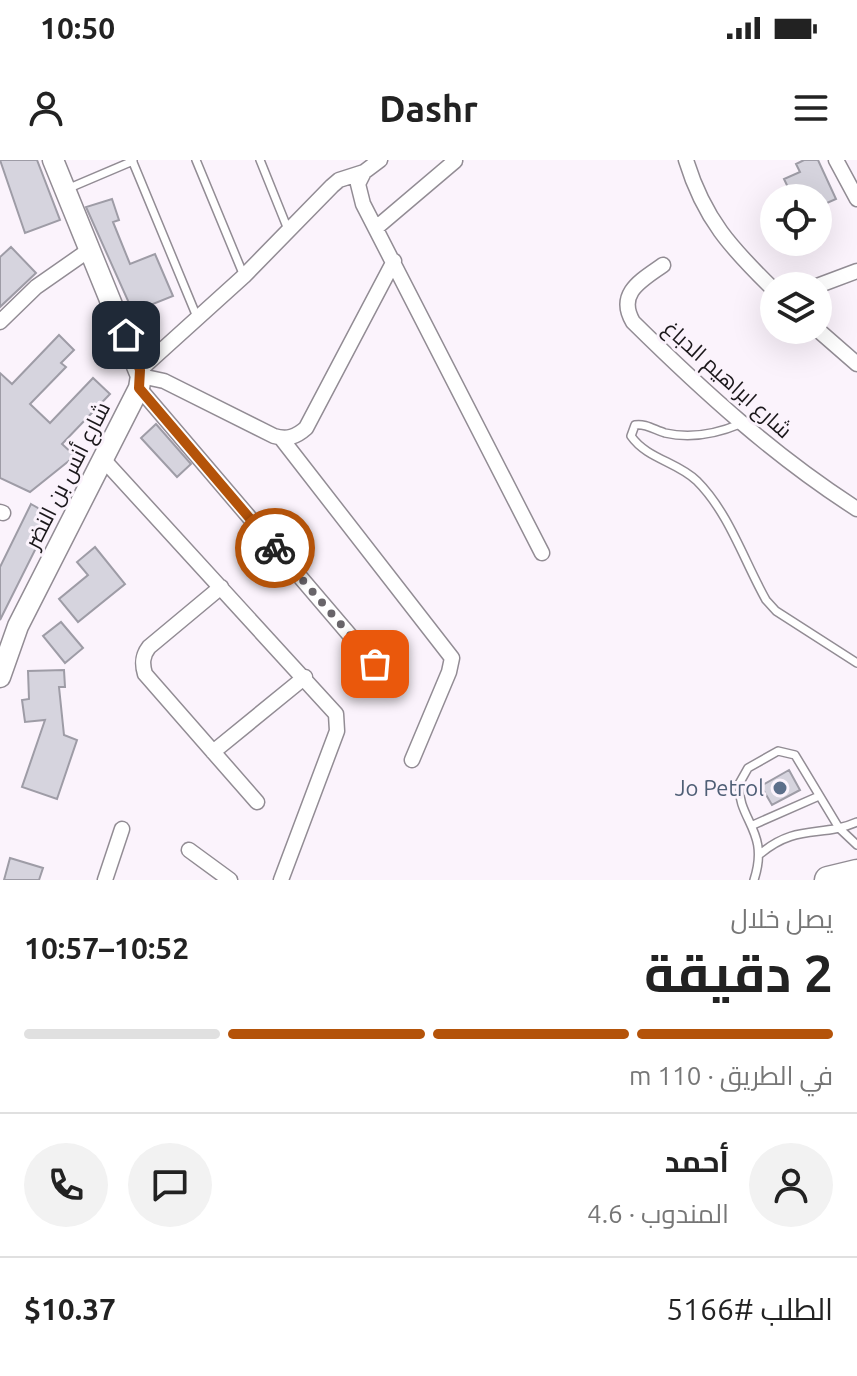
<!DOCTYPE html>
<html lang="ar">
<head>
<meta charset="utf-8">
<style>
	body { margin:0; font-family:Ubuntu,Cairo,sans-serif; background:#f2f2f2; color:#222; direction:rtl; height:100vh; display:flex; flex-direction:column; font-size:30px; white-space:nowrap }
	* { box-sizing:border-box; margin:0 }
	p { font-size:26px; color:#767676 }
	.icon { flex:none; width:44px; height:44px; fill:none; stroke:currentColor; stroke-width:2; stroke-linecap:round; stroke-linejoin:round }
	.map { position:relative; height:720px; overflow:hidden; direction:ltr }
	.details { display:flex; flex-direction:column; background:#fff; flex:1 }
	.details>* { flex:none }
	.tools { position:absolute; left:760px; top:24px; display:grid; gap:16px }
	.tools a { display:grid; place-items:center; width:72px; height:72px; border-radius:50%; background:#fff; box-shadow:0 8px 32px #0002; font-size:40px }
	.pin { position:absolute; display:grid; place-items:center; width:68px; height:68px; color:#fff; margin:-34px; border-radius:16px; box-shadow:0 4px 12px #0006 }
	.courier { position:absolute; display:grid; place-items:center; width:80px; height:80px; margin:-40px; border:6px solid #b45309; border-radius:50%; background:#fff; color:#222; box-shadow:0 2px 10px #0007 }
	.summary em { font-style:normal; font-weight:700 }
	.summary div { display:flex; flex-direction:column-reverse }
	.summary { display:flex; align-items:center; justify-content:space-between; height:136px; padding:0 24px }
	h1 { font-size:52px; font-weight:700; line-height:60px }
	.bar { display:grid; grid-template-columns:repeat(4,1fr); gap:12px 8px; align-content:center; height:96px; padding:0 24px }
	.bar i { height:10px; border-radius:6px; background:#e0e0e0 }
	.bar .current { background:#b45309 }
	.bar p { grid-column:span 4 }
	.line { display:flex; align-items:center; gap:20px; padding:0 24px; border-top:2px solid #e0e0e0 }
	.line div { flex:1 }
	.round { display:grid; place-items:center; flex:none; width:84px; height:84px; border-radius:42px; background:#f2f2f2 }
	.status { display:flex; justify-content:space-between; align-items:center; height:56px; padding:0 40px; background:#fff; direction:ltr }
	.status svg { height:22px; fill:currentColor }
	header { display:flex; justify-content:space-between; align-items:center; height:104px; padding:0 24px; background:#fff; font-size:36px; font-weight:700 }
	.map>svg:first-child { display:block }
	.building { fill:#d6d4de; stroke:#9e9ca6; stroke-width:2 }
	.lines { fill:none; stroke-linecap:round; stroke-linejoin:round }
	.lane-casing { stroke:#928c94; stroke-width:10 }
	.street-casing { stroke:#928c94; stroke-width:17 }
	.secondary-casing { stroke:#928c94; stroke-width:23 }
	.highway-casing { stroke:#928c94; stroke-width:29 }
	.lane { stroke:#fff; stroke-width:7 }
	.street { stroke:#fff; stroke-width:14 }
	.secondary { stroke:#fff; stroke-width:20 }
	.highway { stroke:#fff; stroke-width:26 }
	.done { stroke:#69656a; stroke-width:8; stroke-dasharray:0 14.4 }
	.route { stroke:#b45309; stroke-width:10 }
	.service-dot { fill:#5c6f8a; stroke:#fbf3fc; stroke-width:3 }
	.labels { text-anchor:middle; stroke-width:6; stroke-linejoin:round; paint-order:stroke }
	.street-label { font-size:22px; fill:#1b181b; stroke:#fbf3fc }
	.service-label { font-size:22px; fill:#4e5e75; stroke:#fbf3fc; text-anchor:end }
</style>
</head>
<body>
<div class="status"><b>10:50</b><svg viewBox="0 0 49 12"><path d="M0 12V9h3v3zM5 12V6h3v6zM10 12V3h3v9zM15 12V0h3v12zM26 1h20v11H26zM47 4h2v5h-2z"/></svg></div>
<header><svg class="icon" aria-label="menu" viewBox="0 0 24 24"><path d="M4 6h16M4 12h16M4 18h16"/></svg>Dashr<svg class="icon" aria-label="person" viewBox="0 0 24 24"><circle cx="12" cy="8" r="4"/><path d="M4 21q1-7 8-7t8 7"/></svg></header>
<div class="map">
<svg width="857" height="720" viewBox="0 0 857 720">
	<rect width="100%" height="100%" fill="#fbf3fc"/>
	<path class="building" d="M0,0H37L60,60L25,73Z
		M804,0H818L836,39L818,47V38H793L784,19L800,12L796,4Z
		M112,39L119,60L113,62L130,104L155,94L173,136L133,152L86,47Z
		M11,87L36,113L0,147V97Z
		M59,175L74,190L61,203L66,207L30,244L50,263L93,218L110,234L62,284L75,296L30,332L0,318V213L12,224Z
		M156,264L191,304L177,317L141,278Z
		M31,344L52,356L0,460V407Z
		M95,387L125,424L78,462L59,439L88,415L77,402Z
		M61,462L83,488L65,503L43,476Z
		M64,510L65,527H59L64,575L77,580L57,639L22,627L45,560L25,562L22,540L29,539L28,511Z
		M789,610L800,630L772,645L761,626Z
		M10,698L43,708L39,720H4Z"/>
	<g class="lines">
		<g class="lane-casing">
			<path id="lane" d="M132,0L197,157
				M196,0L244,116
				M260,0L289,72
				M67,29L133,1
				M740,264C716,274 691,279 665,273C655,270 645,263 635,265L631,276C647,299 678,302 697,321C729,353 744,401 766,440L776,451L857,503
				M753,665L819,636
				M760,694C797,663 821,678 857,662
				M754,720C770,671 738,661 739,624L748,608L778,591L795,595L839,668L857,685"/>
		</g>
		<g class="street-casing">
			<path id="street" d="M380,0L364,12L358,24L363,44L542,393
				M686,0C704,59 731,88 774,130
				M836,0L857,39
				M376,68L455,1
				M663,105C642,120 616,133 633,162C703,231 774,296 857,349
				M817,126L857,111
				M0,162L36,127L89,90
				M818,170L857,204
				M140,210L244,116L332,26L339,20L364,12
				M141,216L164,221L274,276C287,280 296,277 306,268L394,101
				M139,228L394,527
				M281,278L452,498L449,512L412,600
				M102,298L336,554L337,571L281,720
				M0,352L3,353
				M221,427L149,487C142,496 142,504 145,514L257,642
				M213,592L305,517
				M189,690L230,720
				M105,720L122,669"/>
		</g>
		<g class="secondary-casing">
			<path id="secondary" d="M0,517L18,466L139,228L141,216L53,0"/>
		</g>
		<g class="highway-casing">
			<path id="highway" d="M828,720L857,713"/>
		</g>
		<use href="#lane" class="lane"/>
		<use href="#street" class="street"/>
		<use href="#secondary" class="secondary"/>
		<use href="#highway" class="highway"/>
	</g>
	<g class="lines">
		<path class="done" d="M275,388L375,504"/>
		<path class="route" d="M126,175L140,210L139,228L275,388"/>
	</g>
	<circle class="service-dot" cx="780" cy="628" r="8"/>
	<g class="labels">
		<g class="street-label">
			<text transform="translate(728 219) rotate(42)" y="8">شارع ابراهيم الدباغ</text>
			<text transform="translate(67 315) rotate(-63)" y="8">شارع أنس بن النضر</text>
		</g>
		<g class="service-label">
			<text x="764" y="636">Jo Petrol</text>
		</g>
	</g>
</svg>
<div class="tools">
<a><svg class="icon" aria-label="locate" viewBox="0 0 24 24"><circle cx="12" cy="12" r="6"/><path d="M12 2v4M12 18v4M2 12h4M18 12h4"/></svg></a>
<a><svg class="icon" aria-label="layers" viewBox="0 0 24 24"><path d="M12 4l9 5-9 5-9-5zM3 14l9 5 9-5"/></svg></a>
</div>
<div class="pin" style="left:375px;top:504px;background:#ea580c"><svg class="icon" aria-label="bag" viewBox="0 0 24 24"><path d="M5 8h14l-1 12H6zM9 8a3 3 0 0 1 6 0"/></svg></div>
<div class="pin" style="left:126px;top:175px;background:#1f2937"><svg class="icon" aria-label="home" viewBox="0 0 24 24"><path d="M3 11l9-7 9 7M6 9v11h12V9"/></svg></div>
<div class="courier" style="left:275px;top:388px"><svg class="icon" aria-label="bike" viewBox="0 0 24 24"><circle cx="6" cy="16" r="4"/><circle cx="18" cy="16" r="4"/><path d="M6 16l4-8h5l3 8M10 8l3 8H6M13 5h3"/></svg></div>
</div>
<section class="details">
<div class="summary"><div><h1>2 دقيقة</h1><p>يصل خلال</p></div><em>10:52–10:57</em></div>
<div class="bar"><i class="current"></i><i class="current"></i><i class="current"></i><i></i><p>في الطريق · 110 m</p></div>
<div class="line" style="height:144px"><a class="round"><svg class="icon" aria-label="person" viewBox="0 0 24 24"><circle cx="12" cy="8" r="4"/><path d="M4 21q1-7 8-7t8 7"/></svg></a><div><b>أحمد</b><p>المندوب · 4.6</p></div><a class="round"><svg class="icon" aria-label="chat" viewBox="0 0 24 24"><path d="M4 5h16v11H9l-5 4z"/></svg></a><a class="round"><svg class="icon" aria-label="phone" viewBox="0 0 24 24"><path d="M5 4h4l2 5-3 2q2 4 5 5l2-3 5 2v4C11 20 4 13 5 4z"/></svg></a></div>
<div class="line" style="height:104px"><div>الطلب #5166</div><b>$10.37</b></div>
</section>
</body>
</html>
